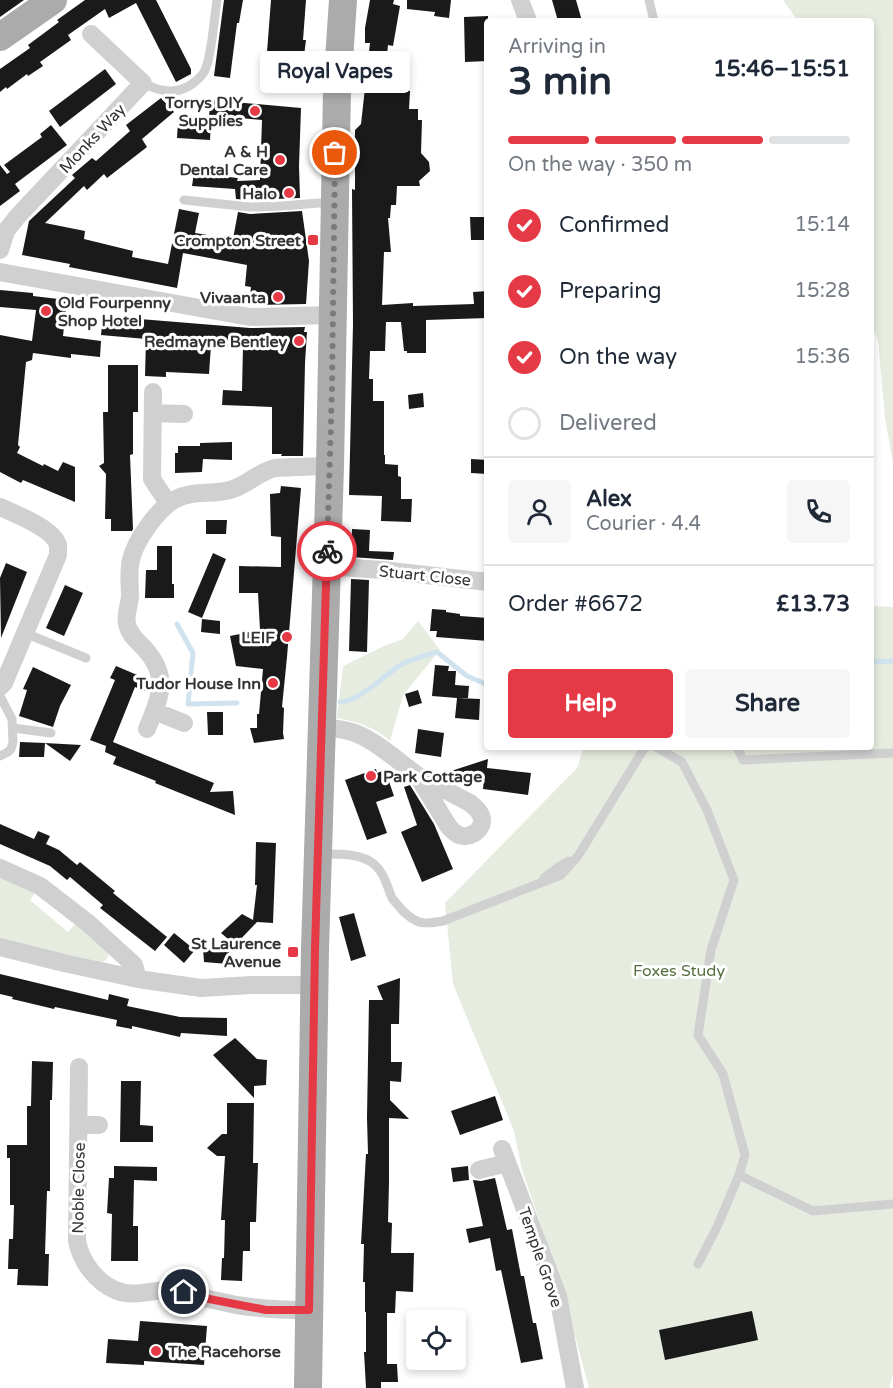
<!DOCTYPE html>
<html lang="en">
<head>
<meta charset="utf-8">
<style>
	body { margin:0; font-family:"Varela Round",sans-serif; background:#f6f6f7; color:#1f2937; height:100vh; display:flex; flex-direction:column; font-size:22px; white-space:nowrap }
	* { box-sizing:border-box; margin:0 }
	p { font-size:20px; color:#747a83 }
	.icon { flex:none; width:33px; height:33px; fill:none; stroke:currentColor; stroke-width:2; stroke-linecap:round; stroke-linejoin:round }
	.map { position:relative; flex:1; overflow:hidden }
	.details { position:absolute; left:484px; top:18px; width:390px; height:732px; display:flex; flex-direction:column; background:#fff; border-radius:6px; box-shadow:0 3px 9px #0003 }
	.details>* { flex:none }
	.buttons { position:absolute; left:406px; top:1310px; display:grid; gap:12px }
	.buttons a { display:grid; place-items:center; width:60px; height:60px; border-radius:6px; background:#fff; box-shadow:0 3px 9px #0003; font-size:30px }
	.pin { position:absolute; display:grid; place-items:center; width:51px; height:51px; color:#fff; margin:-26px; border:3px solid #fff; border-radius:50%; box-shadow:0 2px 6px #0007 }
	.courier { position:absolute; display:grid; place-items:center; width:60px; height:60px; margin:-30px; border:4px solid #e63946; border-radius:50%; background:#fff; color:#222; box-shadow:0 2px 8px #0007 }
	.bubble { position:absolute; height:42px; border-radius:6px; background:#fff; box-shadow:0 3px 9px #0003; font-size:20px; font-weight:700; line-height:42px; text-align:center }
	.head em { font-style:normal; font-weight:700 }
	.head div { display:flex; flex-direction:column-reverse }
	.head { display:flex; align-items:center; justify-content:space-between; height:102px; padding:0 24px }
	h1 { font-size:39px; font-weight:700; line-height:45px }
	.bar { display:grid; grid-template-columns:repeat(4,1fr); gap:9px 6px; align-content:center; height:72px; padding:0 24px }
	.bar i { height:8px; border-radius:4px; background:#e0e1e3 }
	.bar .on { background:#e63946 }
	.bar p { grid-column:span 4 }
	.line { display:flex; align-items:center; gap:15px; padding:0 24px; border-top:2px solid #e0e1e3 }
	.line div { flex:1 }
	.round { display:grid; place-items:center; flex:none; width:63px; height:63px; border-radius:6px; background:#f6f6f7 }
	ol { padding:0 24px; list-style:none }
	li { display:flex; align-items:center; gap:18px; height:66px }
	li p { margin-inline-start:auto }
	li .icon { padding:6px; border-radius:50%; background:#e63946; color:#fff; stroke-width:4 }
	li:last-child { color:#747a83 }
	li i { width:33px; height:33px; border:3px solid #e0e1e3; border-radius:50% }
	.button { display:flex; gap:12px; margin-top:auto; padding:12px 24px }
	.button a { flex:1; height:69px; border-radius:6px; background:#e63946; color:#fff; font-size:24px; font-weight:700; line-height:69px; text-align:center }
	.button a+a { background:#f6f6f7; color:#1f2937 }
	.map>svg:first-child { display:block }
	.green { fill:#e6ecdf }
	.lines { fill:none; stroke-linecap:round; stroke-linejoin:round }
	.stream { stroke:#cfe2ee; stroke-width:5 }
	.building { fill:#1a1a1a }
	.lane { stroke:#d0d0d0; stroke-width:9 }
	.street { stroke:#d0d0d0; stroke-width:18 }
	.primary { stroke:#ababab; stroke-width:28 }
	.done { stroke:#7a7a7a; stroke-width:6; stroke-dasharray:0 10.8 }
	.route { stroke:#e63946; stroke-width:8 }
	.poi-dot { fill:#e63946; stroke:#fff; stroke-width:2 }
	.labels { text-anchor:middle; stroke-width:6; stroke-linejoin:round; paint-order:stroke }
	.poi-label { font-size:16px; font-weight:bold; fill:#333; stroke:#fff; text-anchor:end }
	.street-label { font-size:16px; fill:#333; stroke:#fff }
	.park-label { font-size:16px; fill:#56703f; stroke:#fff }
</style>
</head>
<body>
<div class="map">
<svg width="893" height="1388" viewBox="0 0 893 1388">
	<rect width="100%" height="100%" fill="#fff"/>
	<path class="green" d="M783,0H893V463L885,418L878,340L872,326V21H798Z
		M872,606L893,607V1375L889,1388H589L559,1277L522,1170L514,1131L453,984L445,903L577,768L584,747H872Z
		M418,621L440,650L403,695L390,741C375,727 357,722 337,718L343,666L384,646L403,639Z
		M0,872L37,891L30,900L68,932L76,923L109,954L107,959L102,962L0,940Z"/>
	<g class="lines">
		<path class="stream" d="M177,624L193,653L188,704L237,703
			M872,662L893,661
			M340,702C360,701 384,675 401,665C411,659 425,656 437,652L467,676L488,685"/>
	</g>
	<path class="building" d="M0,0H24L0,17Z
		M85,0H156L191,69V74L176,82L136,3L109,18L105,9L68,35L71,40L40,62L43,66L28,76L27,74L7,89L6,87L0,92V69L30,48L28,45L59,22L57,20Z
		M224,0H243L239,23H237L230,78L214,76Z
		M271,0H306L303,40H306L300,87L260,82L264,52H267Z
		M370,0H394L393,4L400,6L393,46L388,45L385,75L406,77L404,90L410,91L409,109H418V120H422L421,153L429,162L430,171L419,181L420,186H397L396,205H391L390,218H388L391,252H384L382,305L413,303V306L474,304L473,292L488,291V318L426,320V353H407V351H404L401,322H386L385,351H370L369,379H373V401H384V455H385V464L398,465V476L401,477V499H412L411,522L381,521L382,496L349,495L353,324L352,189L355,190V130L361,124L370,43H365V28Z
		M407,0H451L449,18L434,16L435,12L407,9Z
		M552,0H576L582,21H558Z
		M488,16V61L465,62L464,17Z
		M105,69L116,84L60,127L49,111Z
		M161,98L174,112L142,139L147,147L107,178L104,174L87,190L84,186L45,223L85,231L84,239L133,251L132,257L168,264L179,209L199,213L195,233L233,239L238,212L250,214L302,211L309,261L306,304L249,305L251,287L245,286L247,265L183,253L177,288L69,267L70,264L22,255L29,221L75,178L72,175L92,158L96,161L130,131L126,125Z
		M211,100L301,108L299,166L300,198L250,200L236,199L235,189L192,186L194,173L238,178L237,181L260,180L262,120L209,115Z
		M178,121L211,123L210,140L177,138Z
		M51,125L67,145L15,184L20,191L0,206V165L7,174L10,172L4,165L42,137L40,134Z
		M470,217H488V240H471Z
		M0,290L33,293V296L67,300L63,336L101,341L100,357L71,354V358L33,353L32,360L26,362L18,445L20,447L17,453L43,466L44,464L58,471L63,462L75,467V502L23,480L21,483L0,472V335L32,341L36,310L0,307Z
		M103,316L250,328L305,327L304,332H307L305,363L303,456H281L282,454H272V407L222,405L223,390L242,391L243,347L211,345L209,374L166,372V377L145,376L146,339L101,335Z
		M108,365H138V412H133V454L130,455L133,529L132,531H111V519H105L106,474L99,466L104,463L103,412H108Z
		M423,393L424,407L409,409L408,395Z
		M232,442V460L203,459L202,472L175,473V453H178V446H200V443Z
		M471,459L488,460V474L471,473Z
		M281,486L301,488L287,657L282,707L284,708L283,733L284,739L254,743L250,728H257V714H259L263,669L236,666L230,636L260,630L258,593H239V566L281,567V537L271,536L270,494L280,493Z
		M206,520H227L226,534H206Z
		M352,529L370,530L369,551L394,552L393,560L351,557Z
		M157,546H172V584H174V598H145L146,570H157Z
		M213,553L226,559L202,618L188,612Z
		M6,563L27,572L1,638L0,578Z
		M351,579L369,580L367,652L349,651Z
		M65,585L83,593L64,636L46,628Z
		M432,609L446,610V612L460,614V616L488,618V641L436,637L437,631H430Z
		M202,619L220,621V634L201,632Z
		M435,665L449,666L448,671H456L455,685L469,686L468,698H458L480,699L479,720L455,718L457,698L432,696Z
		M116,666L149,680V688L148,692L135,687L113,742L214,783L210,792L233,791L235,815L155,783L156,781L113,764L116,757L105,752L106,746L90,740L115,680L110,678Z
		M33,667L71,685L60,706L53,727L19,716L27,690L23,689Z
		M418,690L422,703L409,707L405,694Z
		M207,712H223V735H208Z
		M418,729L444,733L441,757L415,753Z
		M20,742L45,743L81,745L70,761L45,743L44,757H19Z
		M488,759L487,768L531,773L528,795L483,789L484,777L448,772Z
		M376,769L377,773L385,770L394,796L376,802L387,833L367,840L345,780Z
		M410,785L434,824L453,869L422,882L401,832L417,825L404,787Z
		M0,824L34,839L38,831L50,836L46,844L59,850L77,865L80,862L115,891L113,893L167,937L155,951L100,908L103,905L70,877L67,880L50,866L0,844Z
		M256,842L276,843L273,923L257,922L235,945L221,933L242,914L253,920L257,885H255Z
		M354,913L366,956L351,961L339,917Z
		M174,933L195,950L184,963L164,945Z
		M203,948H229L228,964L204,962Z
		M0,974L108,1000L109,994L129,999L127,1006L180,1017L227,1018V1036L181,1033L180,1037L132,1026V1029L116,1026L117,1020L55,1007L54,1009L12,999L13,997L0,994Z
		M400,978L399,1024H391V1062H402L401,1082L390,1081V1100L409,1119L389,1118V1183L388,1222L392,1223L391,1253H414L413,1292L396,1291L395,1313H387V1364H397L398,1382H381V1388H366L364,1352H366V1312H365V1282H363L364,1244H361L366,1154H368L367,1118L369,1000H383L377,986Z
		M235,1038L257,1059L267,1060L266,1085L254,1086V1098L213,1055Z
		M32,1061L53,1062L52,1100H50V1191H47L45,1254H49L48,1286L17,1285L18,1269H8L9,1239H13L14,1205H10V1158H7V1145H27V1106H31Z
		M121,1081H141L140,1125L153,1126V1142H120Z
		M495,1096L503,1120L460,1135L451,1111Z
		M227,1103H254L253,1163H258L256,1222H250V1251H243L242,1281L221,1280L222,1258H224L225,1220H221L225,1156H217L207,1148L222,1134H227Z
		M114,1166L157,1167V1181L134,1180L133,1226H138V1261H111L112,1214L107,1213L109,1178H114Z
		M468,1166L469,1180L453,1182L451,1168Z
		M495,1178L507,1230L512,1229L521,1276H524L533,1323H536L543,1359L521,1363L501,1270L496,1271L490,1238L469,1243L466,1229L483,1226L473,1180L481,1181Z
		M752,1311L758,1340L665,1360L659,1330Z
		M140,1321L207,1326L204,1365L144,1361V1365L106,1363L108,1339L138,1341Z"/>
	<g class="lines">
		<path class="lane" d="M649,0L654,21
			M143,83C160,92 177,95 192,84C197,80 203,76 205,70C212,55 214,18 217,0
			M184,200L250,207L282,206L331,202
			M25,633L86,658
			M0,696L12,719L13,742L11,749L8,752L0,756
			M13,728L51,733
			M656,747L682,762L707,810L734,880L711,950L698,1035L723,1074L745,1155L739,1175L813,1211L893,1204
			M737,747L743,760L893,753
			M321,854C338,854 362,853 375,865C385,874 387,887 392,898C395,902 398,905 401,909C416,924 422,925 443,921L561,875L578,856L645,747
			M544,878L557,868L569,861
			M698,1264L717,1227L739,1175"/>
		<path class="street" d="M520,0L528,21
			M0,250L6,231L17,217L143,83L91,34
			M0,272L250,317L332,315
			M153,392L152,479L168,503
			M153,413L184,414
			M0,507C15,514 53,528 58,545C58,548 58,552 58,555L4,683L0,687
			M326,566L382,570L488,582
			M154,711L184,723
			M322,727C333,728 344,729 355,733C376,741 398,761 417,775
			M147,729C159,699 171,678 145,649C138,641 129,635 127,624C125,615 129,606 130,597C130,585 128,572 131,560C135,541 158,508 176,499C193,490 212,495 230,490C246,486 258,472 275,468C281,467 287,468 293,467C305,467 318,466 330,466
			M417,775L470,803C475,807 481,812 482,819C483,832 467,840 457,834C454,832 451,829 449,827Z
			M0,868L40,886L88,923L134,965L138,979
			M0,947L64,963L138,979L201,988L252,985H315
			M79,1067L77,1241C81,1261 95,1281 115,1290C133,1298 150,1290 169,1290C180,1290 190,1295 200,1297C212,1300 224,1302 236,1305C261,1309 285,1310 309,1310
			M79,1125H99
			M502,1149L558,1296L575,1388
			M479,1170L507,1163"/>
		<path class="primary" d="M0,37L53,0
			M308,1388L315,949L330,466L337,90L343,0"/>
	</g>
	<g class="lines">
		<path class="done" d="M327,551L332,388L335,153"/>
		<path class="route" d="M184,1292L199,1297L266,1310H309L315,949L327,551"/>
	</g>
	<g class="poi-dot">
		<circle cx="255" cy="111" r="6"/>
		<circle cx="280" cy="160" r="6"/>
		<circle cx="289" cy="193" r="6"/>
		<rect x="307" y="234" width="12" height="12" rx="3"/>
		<circle cx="278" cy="297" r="6"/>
		<circle cx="46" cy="311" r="6"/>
		<circle cx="299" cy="341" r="6"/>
		<circle cx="287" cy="637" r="6"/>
		<circle cx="273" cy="683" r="6"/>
		<circle cx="371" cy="776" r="6"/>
		<rect x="287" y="946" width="12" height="12" rx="3"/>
		<circle cx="156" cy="1351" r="6"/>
	</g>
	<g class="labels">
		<g class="poi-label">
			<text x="243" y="108">Torrys DIY<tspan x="243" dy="18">Supplies</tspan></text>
			<text x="268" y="157">A &amp; H<tspan x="268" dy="18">Dental Care</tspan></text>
			<text x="277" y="199">Halo</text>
			<text x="301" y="246">Crompton Street</text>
			<text x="266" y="303">Vivaanta</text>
			<text x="58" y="308" text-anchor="start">Old Fourpenny<tspan x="58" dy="18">Shop Hotel</tspan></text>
			<text x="287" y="347">Redmayne Bentley</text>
			<text x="275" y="643">LEIF</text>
			<text x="261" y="689">Tudor House Inn</text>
			<text x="383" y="782" text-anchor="start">Park Cottage</text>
			<text x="281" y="949">St Laurence<tspan x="281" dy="18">Avenue</tspan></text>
			<text x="168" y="1357" text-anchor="start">The Racehorse</text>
		</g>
		<g class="street-label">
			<text transform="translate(92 138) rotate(-47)" y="6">Monks Way</text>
			<text transform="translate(425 575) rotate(6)" y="6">Stuart Close</text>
			<text transform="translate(78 1188) rotate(-89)" y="6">Noble Close</text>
			<text transform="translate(541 1257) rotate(71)" y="6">Temple Grove</text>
		</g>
		<g class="park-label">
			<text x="679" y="976">Foxes Study</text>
		</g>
	</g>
</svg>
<div class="buttons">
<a><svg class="icon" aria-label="locate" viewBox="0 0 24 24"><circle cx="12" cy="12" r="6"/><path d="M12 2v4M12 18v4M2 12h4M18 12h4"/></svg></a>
</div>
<div class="pin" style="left:335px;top:153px;background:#ea580c"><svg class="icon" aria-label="bag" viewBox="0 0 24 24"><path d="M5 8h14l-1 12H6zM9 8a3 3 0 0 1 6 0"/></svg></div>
<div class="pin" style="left:184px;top:1292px;background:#1f2937"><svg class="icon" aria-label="home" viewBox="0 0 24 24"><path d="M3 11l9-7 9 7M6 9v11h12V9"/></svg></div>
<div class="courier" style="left:327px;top:551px"><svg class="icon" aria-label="bike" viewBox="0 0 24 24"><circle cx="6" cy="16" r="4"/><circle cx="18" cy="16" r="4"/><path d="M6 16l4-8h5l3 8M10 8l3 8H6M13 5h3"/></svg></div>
<div class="bubble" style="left:260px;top:51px;width:150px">Royal Vapes</div>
<section class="details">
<div class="head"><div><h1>3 min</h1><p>Arriving in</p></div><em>15:46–15:51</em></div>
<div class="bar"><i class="on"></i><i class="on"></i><i class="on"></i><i></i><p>On the way · 350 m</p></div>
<ol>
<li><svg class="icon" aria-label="check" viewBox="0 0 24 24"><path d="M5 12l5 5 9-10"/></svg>Confirmed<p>15:14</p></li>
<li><svg class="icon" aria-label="check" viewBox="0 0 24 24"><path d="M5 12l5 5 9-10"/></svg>Preparing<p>15:28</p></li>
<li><svg class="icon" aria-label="check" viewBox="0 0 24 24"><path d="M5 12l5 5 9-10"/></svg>On the way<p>15:36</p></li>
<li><i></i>Delivered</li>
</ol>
<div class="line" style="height:108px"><a class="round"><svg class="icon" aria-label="person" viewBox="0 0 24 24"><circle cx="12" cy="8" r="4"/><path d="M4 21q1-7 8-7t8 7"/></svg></a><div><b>Alex</b><p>Courier · 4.4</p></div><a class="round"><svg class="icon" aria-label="phone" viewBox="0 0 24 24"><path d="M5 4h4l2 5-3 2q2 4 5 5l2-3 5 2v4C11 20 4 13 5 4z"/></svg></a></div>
<div class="line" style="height:78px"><div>Order #6672</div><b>£13.73</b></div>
<div class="button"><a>Help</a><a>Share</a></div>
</section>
</div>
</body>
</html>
